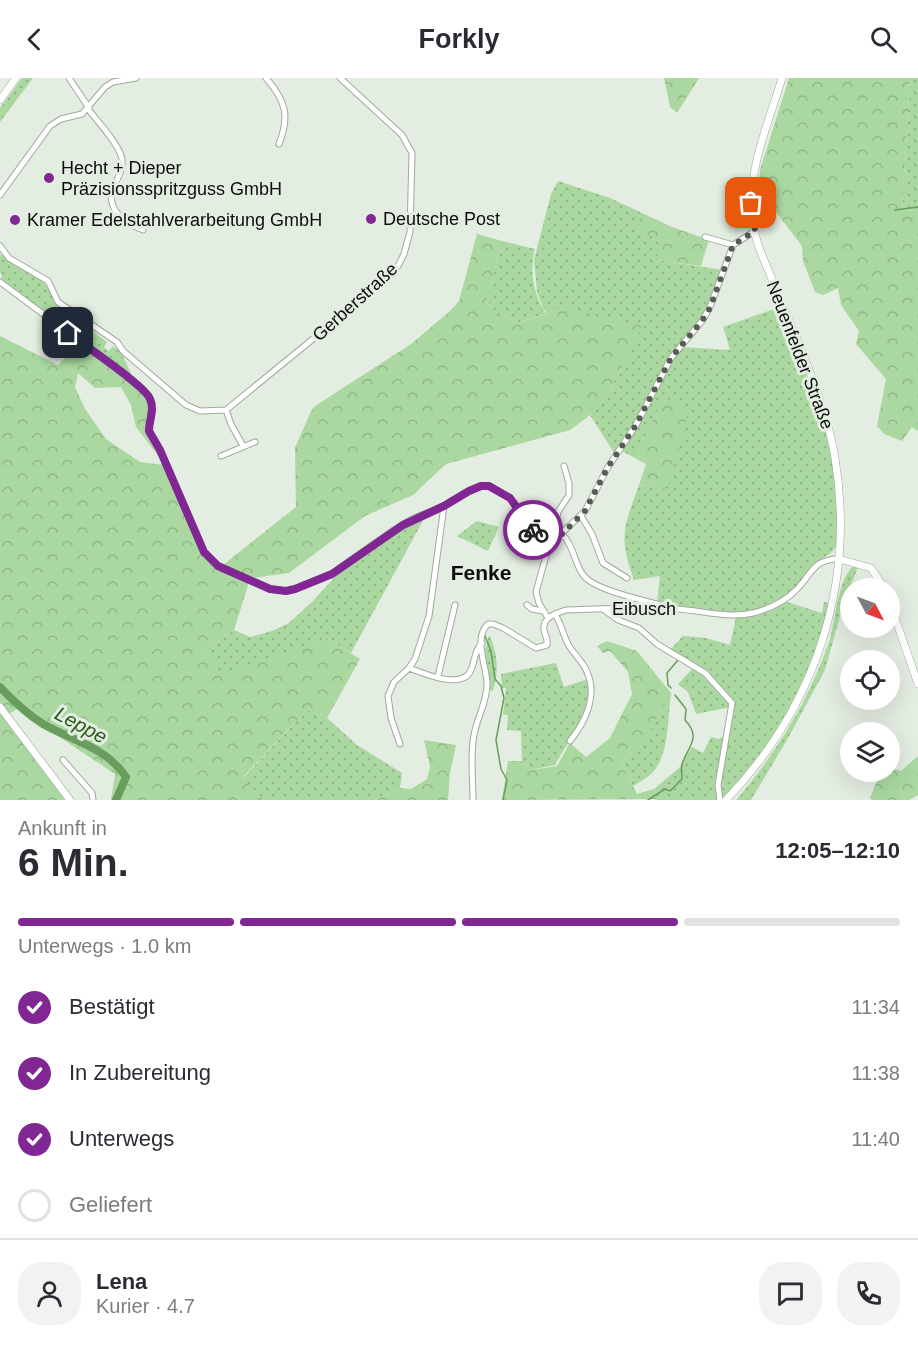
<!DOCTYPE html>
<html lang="de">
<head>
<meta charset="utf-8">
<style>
	body { margin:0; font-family:Arial,sans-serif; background:#f2f2f3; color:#2b2b33; height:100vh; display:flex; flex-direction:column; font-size:22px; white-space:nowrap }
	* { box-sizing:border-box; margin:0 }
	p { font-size:20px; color:#7c7c81 }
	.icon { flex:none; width:33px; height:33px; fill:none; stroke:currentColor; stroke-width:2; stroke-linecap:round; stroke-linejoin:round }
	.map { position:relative; height:722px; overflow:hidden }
	.sheet { display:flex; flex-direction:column; background:#fff; flex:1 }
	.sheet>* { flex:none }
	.needle { width:39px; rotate:131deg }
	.fabs { position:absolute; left:840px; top:500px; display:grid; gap:12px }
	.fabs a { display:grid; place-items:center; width:60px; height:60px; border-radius:50%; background:#fff; box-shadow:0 6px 24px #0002; font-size:30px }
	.pin { position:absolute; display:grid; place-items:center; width:51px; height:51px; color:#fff; margin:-26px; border-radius:12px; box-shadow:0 3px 9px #0006 }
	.courier { position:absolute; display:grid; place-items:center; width:60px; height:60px; margin:-30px; border:4px solid #812794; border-radius:50%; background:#fff; color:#222; box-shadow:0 2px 8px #0007 }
	.summary em { font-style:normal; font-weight:700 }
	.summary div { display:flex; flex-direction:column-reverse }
	.summary { display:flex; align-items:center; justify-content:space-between; height:102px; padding:0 18px }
	h1 { font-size:39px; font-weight:700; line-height:45px }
	.bar { display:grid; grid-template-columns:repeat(4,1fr); gap:9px 6px; align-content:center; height:72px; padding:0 18px }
	.bar i { height:8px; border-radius:4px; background:#e1e1e2 }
	.bar .selected { background:#812794 }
	.bar p { grid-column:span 4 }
	.line { display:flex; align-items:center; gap:15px; padding:0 18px; border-top:2px solid #e1e1e2 }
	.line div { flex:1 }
	.round { display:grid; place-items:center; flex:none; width:63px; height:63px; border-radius:24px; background:#f2f2f3 }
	ol { padding:0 18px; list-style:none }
	li { display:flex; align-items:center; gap:18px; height:66px }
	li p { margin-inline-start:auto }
	li .icon { padding:6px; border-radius:50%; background:#812794; color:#fff; stroke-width:4 }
	li:last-child { color:#7c7c81 }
	li i { width:33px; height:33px; border:3px solid #e1e1e2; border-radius:50% }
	header { display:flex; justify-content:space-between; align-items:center; height:78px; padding:0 18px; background:#fff; font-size:27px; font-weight:700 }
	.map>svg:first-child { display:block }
	.grass { fill:url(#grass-dots) }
	.forest { fill:url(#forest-crowns) }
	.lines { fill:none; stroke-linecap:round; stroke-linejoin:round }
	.stream { stroke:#699d5d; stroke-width:1.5 }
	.river { stroke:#699d5d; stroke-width:8 }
	.street-casing { stroke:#a1a99f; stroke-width:7 }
	.secondary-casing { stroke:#a1a99f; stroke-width:8 }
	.street { stroke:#fff; stroke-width:5 }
	.secondary { stroke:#fff; stroke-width:7 }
	.done { stroke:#575c56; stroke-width:6; stroke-dasharray:0 10.8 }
	.route { stroke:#812794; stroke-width:8 }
	.poi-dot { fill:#812794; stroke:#e4ede2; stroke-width:2 }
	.labels { text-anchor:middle; stroke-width:6; stroke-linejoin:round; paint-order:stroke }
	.poi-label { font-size:18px; fill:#0b0e0b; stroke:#e4ede2; text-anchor:start }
	.street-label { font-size:18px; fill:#0b0e0b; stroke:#e4ede2 }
	.water-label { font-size:20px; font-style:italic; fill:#275b1a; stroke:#e4ede2 }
	.quarter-label { font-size:21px; font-weight:bold; fill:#0b0e0b; stroke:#e4ede2 }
</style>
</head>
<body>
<header><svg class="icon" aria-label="back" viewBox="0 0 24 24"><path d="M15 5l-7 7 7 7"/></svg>Forkly<svg class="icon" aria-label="search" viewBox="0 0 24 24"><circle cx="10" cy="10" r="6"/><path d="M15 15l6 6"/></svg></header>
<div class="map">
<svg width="918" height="722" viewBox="0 0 918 722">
	<defs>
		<pattern id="grass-dots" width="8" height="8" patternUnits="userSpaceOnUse" patternTransform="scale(1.5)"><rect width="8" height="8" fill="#aad8a0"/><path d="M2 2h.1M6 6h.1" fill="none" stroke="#91b888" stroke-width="1.8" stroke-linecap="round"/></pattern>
		<pattern id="forest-crowns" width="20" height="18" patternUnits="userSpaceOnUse" patternTransform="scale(1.5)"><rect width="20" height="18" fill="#aad8a0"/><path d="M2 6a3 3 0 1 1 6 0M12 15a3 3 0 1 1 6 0" fill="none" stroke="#91b888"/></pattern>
	</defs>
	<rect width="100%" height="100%" fill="#e4ede2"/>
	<path class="grass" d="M22,0H33L0,44V30Z
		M910,0H918V132L902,133Z
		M558,103L610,120L640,134L638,153L662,162L657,182L723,192L710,226L700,243L674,272L627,360L615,376L590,337L610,315L611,308L630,276L547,236L542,228L537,214L534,182L551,116Z
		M502,163L535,171C529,193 534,218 546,236L516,245L493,231L487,222Z
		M0,176L43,203L58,227L107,264L104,269L109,273L113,268L121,274L133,300L1,201L2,197L0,195Z
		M777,230L800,276L826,347L833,381L837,429L836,468L832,474L811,488L797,510L785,520L753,533L737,535L675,529L657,524L660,498L634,502C618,459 624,448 639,407L668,411L664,320L635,380L622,373L667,289L681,269L730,272L723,249Z
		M426,437L351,575L327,560L222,598L206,572L234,552L250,559L272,553L289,545L313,523L343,490L386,458Z
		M477,443L499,449L488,473L457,458Z
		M854,488L858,489L844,524L825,592L787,662L751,722H736C777,674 810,621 830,561C835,543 839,497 854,488Z
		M784,523L822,535L824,524L829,525L816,577L779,651L745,700L722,722L719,707L733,626L705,594L670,572L683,558L706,560L730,567L736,539Z
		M489,557C498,574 499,594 493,613L489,612L484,576Z
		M556,585L564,609L588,601C593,635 570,659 555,687L530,692L525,683H522L521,653L507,652L508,637H503L506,610H502L501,596Z
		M694,589L704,595L730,626L731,629L696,636L688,614L678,606Z
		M670,624C668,644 668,678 653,694C647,700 640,704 633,708L621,685L628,677L636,678L665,625Z
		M307,632L327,640L357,667L402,695L400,710L374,722H264L242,701Z
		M725,658L717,708V722H654L656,721L654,711L679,690L692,669L703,675L711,659L718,661Z"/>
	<path class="forest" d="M664,0H699L677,35L670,29Z
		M789,0H910L902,133L918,132V353L912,349L902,363L884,356L877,348L886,301L856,266L859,253L841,227L838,210L823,217L815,214L803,183L802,168L776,134L758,147L760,92Z
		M640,134L672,149L709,162L701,188L656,182L661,162L638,153Z
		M477,156L502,163L487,222L493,231L516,245L547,236L559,228L642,248L630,276L611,308L610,315L590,337L570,352L446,386L413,417L365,438L289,495L252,500L223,487L296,429L295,370L311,333L315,328L411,266L449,234L459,223Z
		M0,258L58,287L79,265C93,276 143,307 147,321C151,332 148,342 146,353L162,383L136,349L131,327L121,309L95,310L78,295L75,309L85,331L106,361L140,384L165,387L203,474L224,495L249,504L234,552L206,572L222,597L327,560L360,581L327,640L307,632L242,700L264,722H111L115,696L17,631L9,636L0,624Z
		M664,319L689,331L668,411L639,407L646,386L635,380Z
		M607,563L637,573L671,615L670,624L665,625L636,679L628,677L621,685L637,716L654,711L656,721L502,722L508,683H525L531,692L557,688L570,665L586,679L610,660L632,616L628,594L610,573L603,575L597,568Z
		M0,634L67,722H0Z
		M424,662L456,667L450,695L448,722H374L400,710L411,711L427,701L430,689Z
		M918,678V717L909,722H872L870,720C875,710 877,695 890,693V690L901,693Z"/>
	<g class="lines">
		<path class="stream" d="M895,132L918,129
			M485,558L491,573L495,601L501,608L504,620L496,662L501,691L507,702L503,722
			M671,610L668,607L667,595L678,582
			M648,722L665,711L670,713L682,701C682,696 681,691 682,686C688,668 702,660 685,642L686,631L675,617"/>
		<path class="river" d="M0,609C13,623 27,636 43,646C73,663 106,669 126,699L116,722"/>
		<g class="street-casing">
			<path id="street" d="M69,0L89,30
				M266,0C286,23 290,38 279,66
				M88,31C98,44 119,66 122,81C123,92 118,99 114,108C104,131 125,145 143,152
				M0,117L50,48L61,41L82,36L105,9L113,4L136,0
				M705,159L733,167
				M0,168L9,180L48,203L58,224L117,264L123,273L186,327L200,333L226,332L373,212L398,188L404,176L410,154L412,75L402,57L340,0
				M0,204L137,306C160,326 149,328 149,353L160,372L204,474L218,488L270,511L286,513L295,511L331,496L392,453L414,440L444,428L469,413L481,408H489L510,420L543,466L547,469
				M226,332L231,346L243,368
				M221,378L255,364
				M581,438L592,456L603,485L627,500
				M563,457C575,470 574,486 584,498C596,513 648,523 667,529
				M547,469L585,433L608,389L636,347L671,280L702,243L710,229L733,167L755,153
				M527,527L532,531L543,533
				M604,532L618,542L639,550L657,566L705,595L732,625L718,707L720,722
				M555,536C561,546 563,556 568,566C573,576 583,583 587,594C598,618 585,644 570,663
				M548,540L539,525L536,514L558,434L569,417V405L564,388
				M409,590C424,596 463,612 471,592C475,583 474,573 482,565
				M438,598L455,527
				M400,666L391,640L388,618L394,604L409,590L415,581L429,538L444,428
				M63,682L92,715L93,722
				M473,722C473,702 470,676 474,657C477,640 486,626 487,608C488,590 472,561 488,546H493L503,550L536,570L547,567C548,560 545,558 544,552C542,539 557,535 566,532C602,531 639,529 676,531C700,532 729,541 753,535C768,531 786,523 797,511C812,496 813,481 839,481"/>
		</g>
		<g class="secondary-casing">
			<path id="secondary" d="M0,22L16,0
				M839,481L871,490L884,510
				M890,525L918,606
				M0,629L70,722
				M726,722C815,629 856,508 835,380C830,349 819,319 808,289C797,260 784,231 772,201C763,180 753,159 752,136C748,90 769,44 782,0"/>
		</g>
		<use href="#street" class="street"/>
		<use href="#secondary" class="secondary"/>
	</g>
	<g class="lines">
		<path class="done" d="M533,452L548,470L585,433L608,389L636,347L671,280L702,243L710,230L733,167L755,153L751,125"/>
		<path class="route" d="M68,255C83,266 145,308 150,321C155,332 149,342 149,353L160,372L204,474L218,488L270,511L286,513L295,511L332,496L403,447L444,428L469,413L481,408H489L510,420L533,452"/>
	</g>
	<g class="poi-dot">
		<circle cx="49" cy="100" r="6"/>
		<circle cx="371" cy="141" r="6"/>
		<circle cx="15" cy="142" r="6"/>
	</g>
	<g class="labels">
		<g class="poi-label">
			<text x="61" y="96">Hecht + Dieper<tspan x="61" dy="21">Präzisionsspritzguss GmbH</tspan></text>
			<text x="383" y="147">Deutsche Post</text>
			<text x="27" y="148">Kramer Edelstahlverarbeitung GmbH</text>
		</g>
		<g class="street-label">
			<text transform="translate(355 224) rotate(-42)" y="6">Gerberstraße</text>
			<text transform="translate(800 277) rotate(69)" y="6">Neuenfelder Straße</text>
			<text x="644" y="537">Eibusch</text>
		</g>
		<g class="water-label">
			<text transform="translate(81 647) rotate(28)" y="7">Leppe</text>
		</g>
		<g class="quarter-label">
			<text x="481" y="502">Fenke</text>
		</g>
	</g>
</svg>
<div class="fabs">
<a><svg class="needle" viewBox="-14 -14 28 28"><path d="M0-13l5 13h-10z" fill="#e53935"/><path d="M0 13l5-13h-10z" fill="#7c7c81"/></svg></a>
<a><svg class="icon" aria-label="locate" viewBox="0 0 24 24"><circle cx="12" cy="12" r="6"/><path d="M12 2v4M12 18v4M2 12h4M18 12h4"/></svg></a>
<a><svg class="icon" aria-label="layers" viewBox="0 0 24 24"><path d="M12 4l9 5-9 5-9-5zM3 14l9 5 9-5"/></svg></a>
</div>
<div class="pin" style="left:751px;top:125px;background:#ea580c"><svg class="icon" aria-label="bag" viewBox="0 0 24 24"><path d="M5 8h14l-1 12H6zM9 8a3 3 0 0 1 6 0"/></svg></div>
<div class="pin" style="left:68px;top:255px;background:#1f2937"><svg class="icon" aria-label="home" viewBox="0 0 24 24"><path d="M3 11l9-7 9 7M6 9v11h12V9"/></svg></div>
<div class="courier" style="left:533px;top:452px"><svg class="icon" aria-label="bike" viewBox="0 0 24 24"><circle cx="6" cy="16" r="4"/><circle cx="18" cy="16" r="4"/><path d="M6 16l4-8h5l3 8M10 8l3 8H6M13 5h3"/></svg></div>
</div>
<section class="sheet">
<div class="summary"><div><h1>6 Min.</h1><p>Ankunft in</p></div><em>12:05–12:10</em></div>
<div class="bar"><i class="selected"></i><i class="selected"></i><i class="selected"></i><i></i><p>Unterwegs · 1.0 km</p></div>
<ol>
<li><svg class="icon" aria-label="check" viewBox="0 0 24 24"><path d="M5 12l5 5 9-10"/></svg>Bestätigt<p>11:34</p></li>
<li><svg class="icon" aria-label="check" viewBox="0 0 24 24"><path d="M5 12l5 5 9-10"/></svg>In Zubereitung<p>11:38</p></li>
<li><svg class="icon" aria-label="check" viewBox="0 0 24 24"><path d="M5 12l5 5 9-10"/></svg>Unterwegs<p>11:40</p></li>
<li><i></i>Geliefert</li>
</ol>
<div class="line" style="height:108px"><a class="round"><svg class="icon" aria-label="person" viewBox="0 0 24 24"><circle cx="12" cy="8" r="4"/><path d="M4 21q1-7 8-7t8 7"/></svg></a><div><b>Lena</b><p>Kurier · 4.7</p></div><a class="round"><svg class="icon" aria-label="chat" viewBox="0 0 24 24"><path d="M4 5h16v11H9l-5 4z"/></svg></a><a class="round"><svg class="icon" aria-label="phone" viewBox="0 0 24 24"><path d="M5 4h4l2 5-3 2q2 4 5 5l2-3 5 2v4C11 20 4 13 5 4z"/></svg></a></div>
</section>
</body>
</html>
